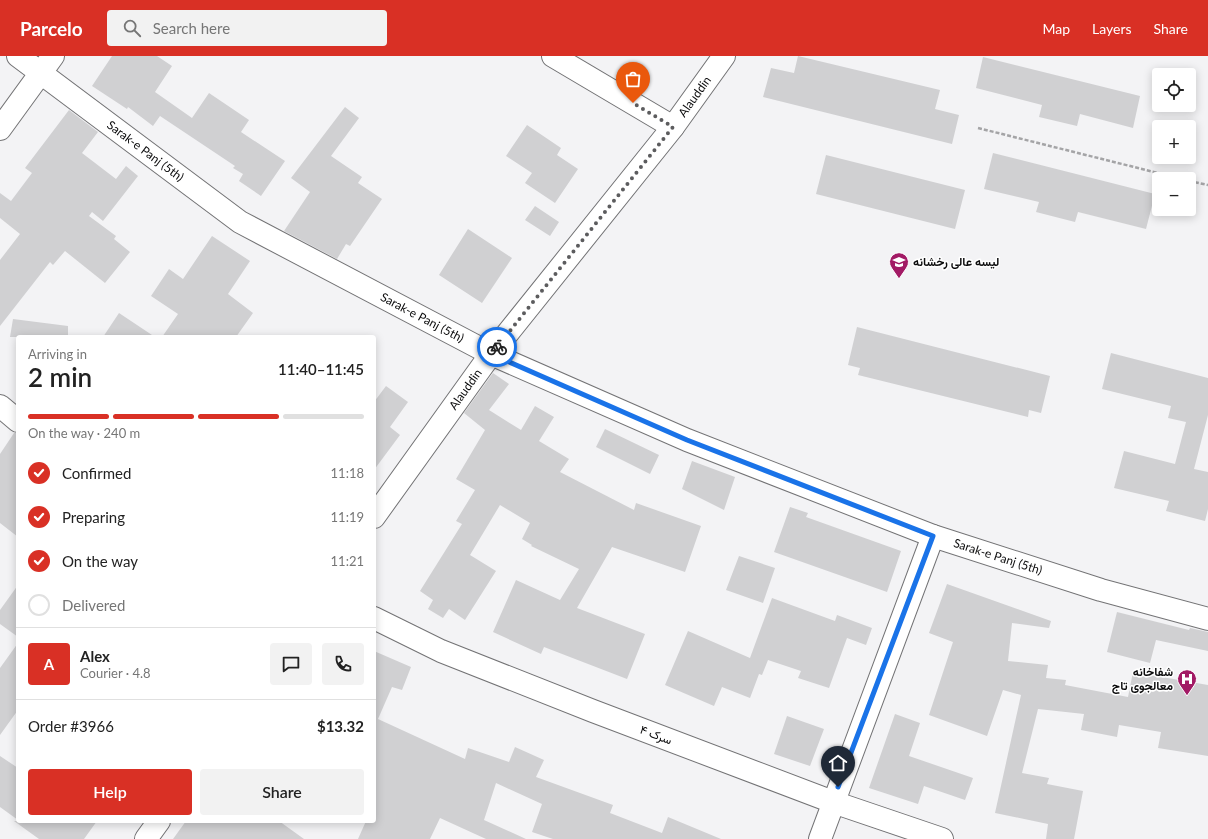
<!DOCTYPE html>
<html lang="en">
<head>
<meta charset="utf-8">
<style>
	body { margin:0; font-family:Lato,Vazirmatn,sans-serif; background:#f2f2f2; color:#222; height:100vh; display:flex; flex-direction:column; font-size:15px; white-space:nowrap }
	* { box-sizing:border-box; margin:0 }
	p { font-size:13px; color:#767676 }
	.icon { flex:none; width:22px; height:22px; fill:none; stroke:currentColor; stroke-width:2; stroke-linecap:round; stroke-linejoin:round }
	.map { position:relative; flex:1; overflow:hidden }
	.sheet { position:absolute; left:16px; top:279px; width:360px; height:488px; display:flex; flex-direction:column; background:#fff; border-radius:4px; box-shadow:0 2px 10px #0003 }
	.sheet>* { flex:none }
	.fabs { position:absolute; left:1152px; top:12px; display:grid; gap:8px }
	.fabs a { display:grid; place-items:center; width:44px; height:44px; border-radius:4px; background:#fff; box-shadow:0 2px 10px #0003; font-size:20px }
	.pin { position:absolute; display:grid; place-items:center; width:34px; height:34px; color:#fff; margin:-41px -17px; border-radius:50% 50% 50% 0; rotate:-45deg; box-shadow:0 0 4px #0007 }
	.pin .icon { rotate:45deg }
	.courier { position:absolute; display:grid; place-items:center; width:40px; height:40px; margin:-20px; border:3px solid #1a73e8; border-radius:50%; background:#fff; color:#222; box-shadow:0 1px 5px #0007 }
	.head em { font-style:normal; font-weight:600 }
	.head div { display:flex; flex-direction:column-reverse }
	.head { display:flex; align-items:center; justify-content:space-between; height:68px; padding:0 12px }
	h1 { font-size:26px; font-weight:600; line-height:30px }
	.bar { display:grid; grid-template-columns:repeat(4,1fr); gap:6px 4px; align-content:center; height:48px; padding:0 12px }
	.bar i { height:5px; border-radius:3px; background:#e0e0e0 }
	.bar .active { background:#d93025 }
	.bar p { grid-column:span 4 }
	.line { display:flex; align-items:center; gap:10px; padding:0 12px; border-top:1px solid #e0e0e0 }
	.line div { flex:1 }
	.round { display:grid; place-items:center; flex:none; width:42px; height:42px; border-radius:4px; background:#f2f2f2 }
	ol { padding:0 12px; list-style:none }
	li { display:flex; align-items:center; gap:12px; height:44px }
	li p { margin-inline-start:auto }
	li .icon { padding:4px; border-radius:50%; background:#d93025; color:#fff; stroke-width:4 }
	li:last-child { color:#767676 }
	li i { width:22px; height:22px; border:2px solid #e0e0e0; border-radius:50% }
	.action { display:flex; gap:8px; margin-top:auto; padding:8px 12px }
	.action a { flex:1; height:46px; border-radius:4px; background:#d93025; color:#fff; font-size:16px; font-weight:600; line-height:46px; text-align:center }
	.action a+a { background:#f2f2f2; color:#222 }
	header { display:flex; align-items:center; gap:24px; box-sizing:border-box; height:56px; padding:0 20px; background:#d93025; color:#fff }
	header strong { font-size:19px }
	nav { display:flex; gap:22px; margin-inline-start:auto; font-size:14px }
	.search { width:280px; height:36px; background:#f2f2f2; display:flex; align-items:center; gap:10px; box-sizing:border-box; padding:0 14px; border-radius:4px; color:#767676; font-size:15px }
	.map>svg:first-child { display:block }
	.building { fill:#d0d0d2 }
	.lines { fill:none; stroke-linecap:round; stroke-linejoin:round }
	.street-casing { stroke:#737375; stroke-width:24 }
	.path { stroke:#a4a4a6; stroke-width:2.5; stroke-dasharray:4 2; stroke-linecap:butt }
	.street { stroke:#fff; stroke-width:22 }
	.done { stroke:#5c5c5e; stroke-width:4; stroke-dasharray:0 7.2 }
	.route { stroke:#1a73e8; stroke-width:5 }
	.labels { text-anchor:middle; stroke-width:3; stroke-linejoin:round; paint-order:stroke }
	.street-label { font-size:12px; fill:#0b0b0c; stroke:#fff }
	.poi-label { font-size:12px; font-weight:bold; fill:#0b0b0c; stroke:#fff; text-anchor:start }
</style>
</head>
<body>
<header>
<strong>Parcelo</strong>
<div class="search"><svg class="icon" aria-label="search" viewBox="0 0 24 24"><circle cx="10" cy="10" r="6"/><path d="M15 15l6 6"/></svg>Search here</div>
<nav><a>Map</a><a>Layers</a><a>Share</a></nav>
</header>
<div class="map">
<svg width="1208" height="783" viewBox="0 0 1208 783">
	<rect width="100%" height="100%" fill="#f3f3f5"/>
	<path class="building" d="M112,0H157L172,10L155,36L192,62L209,37L249,64L241,76L285,105L261,140L239,125L243,118L233,112L235,110L160,60L153,70L128,51L127,53L92,30Z
		M798,0L940,34L935,53L959,59L952,88L763,41L771,12L794,17Z
		M983,1L1140,40L1133,72L1080,58L1077,70L1039,61L1042,49L976,32Z
		M345,51L359,62L331,100L362,121L358,127L382,143L350,190L346,188L337,203L284,175L310,136L291,122Z
		M69,54L98,76L82,97L116,123L126,110L138,120L103,165L92,156L89,160L116,180L114,183L130,196L105,227L65,195L53,209L50,206L0,270V204L20,178L0,162V137L11,145L32,117L25,112Z
		M527,69L561,92L557,99L578,113L555,147L525,127L532,117L506,100Z
		M993,97L1155,138L1146,173L1078,156L1075,166L1036,156L1039,146L984,133Z
		M826,99L965,134L955,173L816,138Z
		M535,150L559,166L550,180L525,164Z
		M468,173L512,202L482,247L439,219Z
		M212,180L250,205L228,238L253,257L236,281H162L178,258L151,240L169,213L183,223Z
		M119,257L155,281H103Z
		M13,263L68,270V281H10Z
		M857,271L1050,320L1041,357L1029,354L1028,361L858,319L860,312L848,309Z
		M1111,297L1208,322V359L1194,413L1208,416V453L1205,465L1166,455L1169,445L1114,432L1124,395L1175,408L1186,366L1168,362L1171,350L1102,333Z
		M493,317L509,328L489,354L521,374L535,350L554,361L539,385L569,403L560,416L634,454L636,447L701,470L685,516L612,491L577,552L645,578L627,623L544,591L541,598L493,576L516,524L560,544L579,513L531,490L532,489L522,483L530,467L500,449L470,499L496,515L465,564L449,553L443,562L428,553L433,544L420,535L462,468L456,465L475,434L456,423L485,374L464,357Z
		M386,330L408,346L390,371L400,379L374,414V346Z
		M605,373L659,399L650,418L596,391Z
		M14,377H18V481L0,467V398Z
		M692,405L735,421L724,454L682,433Z
		M790,451L808,457L806,461L901,495L887,536L774,496Z
		M739,500L775,512L763,547L726,534Z
		M947,528L1051,565L1049,572L1012,567L1008,605L1048,609L1046,622L1066,624L1065,629L1128,641L1133,616L1208,629V700L1158,692L1161,676L1119,669L1117,681L1081,674L1084,658L1038,653L1022,717L1049,722L1047,728L1083,735L1074,783H1046L1048,768L995,757L1021,639L1003,634L987,680L929,659L953,586L929,577Z
		M18,529V581L0,568V554Z
		M772,542L835,565L837,559L872,572L866,589L847,582L829,632L798,622L801,615L768,604L762,619L759,618L750,642L722,631L714,650L665,629L688,575L750,602Z
		M1117,556L1189,574L1190,572L1208,576V595L1156,584L1150,607L1107,596Z
		M18,587V654L0,679V612Z
		M374,595L411,611L402,634L392,631L378,663L465,703L468,692L509,706L515,691L544,704L536,721L613,749L610,757L662,777L668,761L721,783H553L532,776L542,748L496,727L484,764L526,783H486L440,762L430,783H358L366,765H374Z
		M895,658L920,667L909,700L973,722L965,744L924,730L918,748L869,732Z
		M787,660L824,673L810,710L774,698Z
		M0,700L18,712V764L0,751Z
		M14,765H97L84,783H39Z
		M186,765H279L304,783H173Z"/>
	<g class="lines">
		<g class="street-casing">
			<g id="street">
				<path id="s1" d="M18,0L240,166L491,298L687,384L933,480L1101,534L1208,563"/>
				<path d="M553,0L673,71"/>
				<path d="M0,73L53,0"/>
				<path d="M0,350L18,365"/>
				<path id="s2" d="M374,461L491,298L673,71L724,0"/>
				<path d="M374,562L441,595L593,655L833,746L942,783"/>
				<path d="M146,783L159,765"/>
				<path d="M820,783L933,480"/>
			</g>
		</g>
		<path class="path" d="M978,72L1182,123
			M1189,125L1208,129"/>
		<use href="#street" class="street"/>
	</g>
	<g class="lines">
		<path class="done" d="M497,291L673,71L633,47"/>
		<path class="route" d="M497,291L491,298L687,384L933,480L838,731"/>
	</g>
	<defs>
		<g id="school-pin" transform="scale(1)"><path d="M0 17L-7.5 6A9.5 9.5 0 1 1 7.5 6Z" fill="#a21a65" stroke="#fff"/><path d="M0-5L7-2L0 1L-7-2ZM-4 1L0 2.5L4 1V4Q0 6-4 4Z" fill="#fff"/></g>
		<g id="hospital-pin" transform="scale(1)"><path d="M0 17L-7.5 6A9.5 9.5 0 1 1 7.5 6Z" fill="#a21a65" stroke="#fff"/><path d="M-5-5h3v3.5h4V-5h3V5h-3V1.5h-4V5h-3Z" fill="#fff"/></g>
	</defs>
	<g fill-rule="evenodd">
		<use href="#school-pin" x="899" y="206"/>
		<use href="#hospital-pin" x="1187" y="623"/>
	</g>
	<g class="labels">
		<g class="street-label">
			<text dy="4" stroke="none"><textPath href="#s2" startOffset="529">Alauddin</textPath></text>
			<text dy="4" stroke="none"><textPath href="#s1" startOffset="159">Sarak-e Panj (5th)</textPath></text>
			<text dy="4" stroke="none"><textPath href="#s1" startOffset="483">Sarak-e Panj (5th)</textPath></text>
			<text dy="4" stroke="none"><textPath href="#s2" startOffset="157">Alauddin</textPath></text>
			<text dy="4" stroke="none"><textPath href="#s1" startOffset="1107">Sarak-e Panj (5th)</textPath></text>
			<text transform="translate(656 679) rotate(21)" y="4">سرک ۴</text>
		</g>
		<g class="poi-label">
			<text x="913" y="210">لیسه عالی رخشانه</text>
			<text x="1173" y="620" text-anchor="end">شفاخانه<tspan x="1173" dy="14">معالجوی تاج</tspan></text>
		</g>
	</g>
</svg>
<div class="fabs">
<a><svg class="icon" aria-label="locate" viewBox="0 0 24 24"><circle cx="12" cy="12" r="6"/><path d="M12 2v4M12 18v4M2 12h4M18 12h4"/></svg></a>
<a>+</a>
<a>−</a>
</div>
<div class="pin" style="left:633px;top:47px;background:#ea580c"><svg class="icon" aria-label="bag" viewBox="0 0 24 24"><path d="M5 8h14l-1 12H6zM9 8a3 3 0 0 1 6 0"/></svg></div>
<div class="pin" style="left:838px;top:731px;background:#1f2937"><svg class="icon" aria-label="home" viewBox="0 0 24 24"><path d="M3 11l9-7 9 7M6 9v11h12V9"/></svg></div>
<div class="courier" style="left:497px;top:291px"><svg class="icon" aria-label="bike" viewBox="0 0 24 24"><circle cx="6" cy="16" r="4"/><circle cx="18" cy="16" r="4"/><path d="M6 16l4-8h5l3 8M10 8l3 8H6M13 5h3"/></svg></div>
<section class="sheet">
<div class="head"><div><h1>2 min</h1><p>Arriving in</p></div><em>11:40–11:45</em></div>
<div class="bar"><i class="active"></i><i class="active"></i><i class="active"></i><i></i><p>On the way · 240 m</p></div>
<ol>
<li><svg class="icon" aria-label="check" viewBox="0 0 24 24"><path d="M5 12l5 5 9-10"/></svg>Confirmed<p>11:18</p></li>
<li><svg class="icon" aria-label="check" viewBox="0 0 24 24"><path d="M5 12l5 5 9-10"/></svg>Preparing<p>11:19</p></li>
<li><svg class="icon" aria-label="check" viewBox="0 0 24 24"><path d="M5 12l5 5 9-10"/></svg>On the way<p>11:21</p></li>
<li><i></i>Delivered</li>
</ol>
<div class="line" style="height:72px"><b class="round" style="background:#d93025;color:#fff">A</b><div><b>Alex</b><p>Courier · 4.8</p></div><a class="round"><svg class="icon" aria-label="chat" viewBox="0 0 24 24"><path d="M4 5h16v11H9l-5 4z"/></svg></a><a class="round"><svg class="icon" aria-label="phone" viewBox="0 0 24 24"><path d="M5 4h4l2 5-3 2q2 4 5 5l2-3 5 2v4C11 20 4 13 5 4z"/></svg></a></div>
<div class="line" style="height:52px"><div>Order #3966</div><b>$13.32</b></div>
<div class="action"><a>Help</a><a>Share</a></div>
</section>
</div>
</body>
</html>
